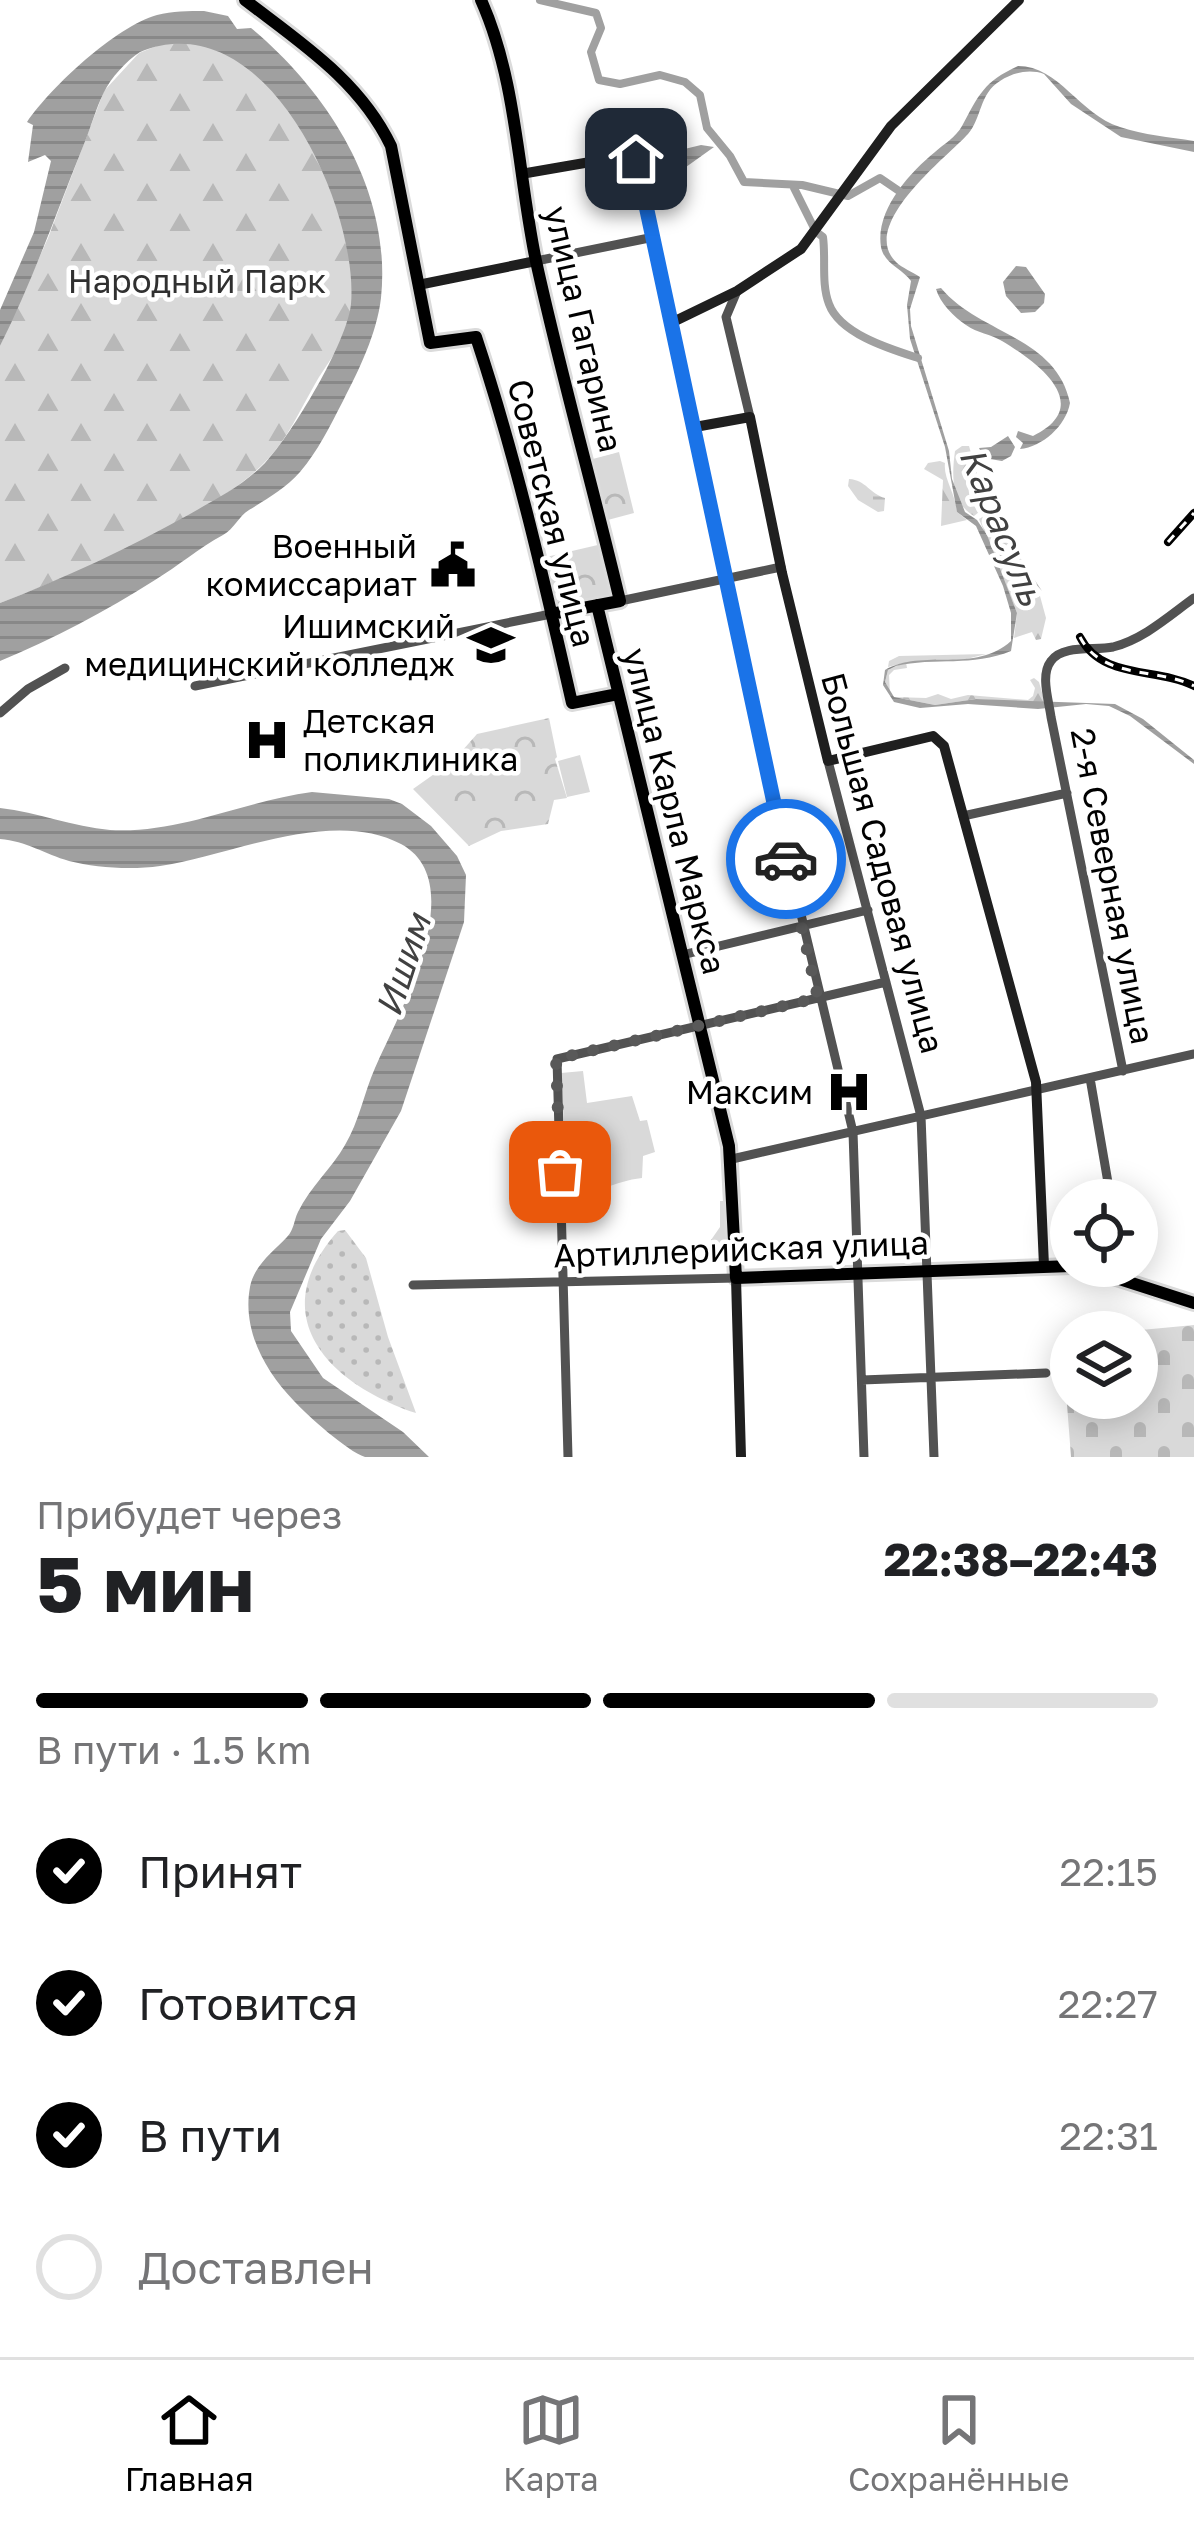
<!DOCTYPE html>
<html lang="ru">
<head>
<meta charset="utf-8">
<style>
	body { margin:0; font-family:"Golos Text",sans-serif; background:#f2f2f2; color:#202124; height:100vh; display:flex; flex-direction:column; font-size:45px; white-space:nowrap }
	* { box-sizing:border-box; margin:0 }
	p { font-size:39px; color:#757577 }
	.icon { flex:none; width:66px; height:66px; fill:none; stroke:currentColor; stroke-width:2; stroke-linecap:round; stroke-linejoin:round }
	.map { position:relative; height:1457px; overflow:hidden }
	.side { display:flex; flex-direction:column; background:#fff; flex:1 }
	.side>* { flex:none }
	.controls { position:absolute; left:1050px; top:1179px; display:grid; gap:24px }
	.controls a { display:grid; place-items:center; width:108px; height:108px; border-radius:50%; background:#fff; box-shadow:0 6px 30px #0003; font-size:60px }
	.pin { position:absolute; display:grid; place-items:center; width:102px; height:102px; color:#fff; margin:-51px; border-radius:24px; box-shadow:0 6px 18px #0006 }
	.courier { position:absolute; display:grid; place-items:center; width:120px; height:120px; margin:-60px; border:9px solid #1a73e8; border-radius:50%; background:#fff; color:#222; box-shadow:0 3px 15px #0007 }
	.summary em { font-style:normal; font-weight:700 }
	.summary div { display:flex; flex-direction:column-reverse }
	.summary { display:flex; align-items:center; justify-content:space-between; height:204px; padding:0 36px }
	h1 { font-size:78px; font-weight:700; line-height:90px }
	.bar { display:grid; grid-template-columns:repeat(4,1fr); gap:18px 12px; align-content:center; height:144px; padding:0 36px }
	.bar i { height:15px; border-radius:9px; background:#e0e0e0 }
	.bar .on { background:#000 }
	.bar p { grid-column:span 4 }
	ol { padding:0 36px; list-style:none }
	li { display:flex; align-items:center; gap:36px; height:132px }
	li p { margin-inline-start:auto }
	li .icon { padding:12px; border-radius:50%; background:#000; color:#fff; stroke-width:4 }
	li:last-child { color:#757577 }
	li i { width:66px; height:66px; border:6px solid #e0e0e0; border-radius:50% }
	.dock { display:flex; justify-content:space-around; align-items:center; height:168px; border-top:3px solid #e0e0e0; background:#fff; font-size:33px; color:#757577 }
	.dock a { display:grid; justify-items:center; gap:6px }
	.dock .on { color:#000 }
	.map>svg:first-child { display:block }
	.grass { fill:url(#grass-dots) }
	.forest { fill:url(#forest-firs) }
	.wetland { fill:url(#wetland-marsh) }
	.cemetery { fill:url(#cemetery-stones) }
	.park { fill:url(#park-crowns) }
	.pitch { fill:#d9d9d9 }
	.water { fill:url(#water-rules) }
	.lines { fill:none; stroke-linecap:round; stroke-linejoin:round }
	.river { stroke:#a0a0a0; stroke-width:8 }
	.primary-casing { stroke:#dbdbdb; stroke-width:18 }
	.tertiary { stroke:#525252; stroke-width:9 }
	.secondary { stroke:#1f1f1f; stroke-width:10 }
	.primary { stroke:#000; stroke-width:12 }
	.rail-casing { stroke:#000; stroke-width:8 }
	.rail { stroke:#fff; stroke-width:3; stroke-dasharray:9; stroke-linecap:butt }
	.done { stroke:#595959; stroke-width:12; stroke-dasharray:0 21.6 }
	.route { stroke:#1a73e8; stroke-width:15 }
	.labels { text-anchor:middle; stroke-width:9; stroke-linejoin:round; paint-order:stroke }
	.park-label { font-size:33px; fill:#303030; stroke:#fff }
	.street-label { font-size:33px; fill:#000; stroke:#fff }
	.poi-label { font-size:33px; fill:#000; stroke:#fff; text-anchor:end }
	.water-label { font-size:36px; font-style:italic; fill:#414141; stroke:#fff }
</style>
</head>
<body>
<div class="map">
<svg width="1194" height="1457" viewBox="0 0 1194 1457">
	<defs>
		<pattern id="grass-dots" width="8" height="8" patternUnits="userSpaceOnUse" patternTransform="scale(3)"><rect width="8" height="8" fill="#d9d9d9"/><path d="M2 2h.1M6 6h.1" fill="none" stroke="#b8b8b8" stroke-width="1.8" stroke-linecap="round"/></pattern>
		<pattern id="forest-firs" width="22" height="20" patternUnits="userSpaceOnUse" patternTransform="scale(3)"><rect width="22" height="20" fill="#d9d9d9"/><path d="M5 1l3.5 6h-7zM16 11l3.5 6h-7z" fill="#b8b8b8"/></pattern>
		<pattern id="wetland-marsh" width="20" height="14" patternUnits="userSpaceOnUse" patternTransform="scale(3)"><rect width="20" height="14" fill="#d9d9d9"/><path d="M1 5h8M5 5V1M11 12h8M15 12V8" fill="none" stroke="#b8b8b8"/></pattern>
		<pattern id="cemetery-stones" width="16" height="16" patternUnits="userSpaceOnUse" patternTransform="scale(3)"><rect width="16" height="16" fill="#d9d9d9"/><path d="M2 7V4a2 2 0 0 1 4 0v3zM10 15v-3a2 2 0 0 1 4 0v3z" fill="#b8b8b8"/></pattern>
		<pattern id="park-crowns" width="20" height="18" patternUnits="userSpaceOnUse" patternTransform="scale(3)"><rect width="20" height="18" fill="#d9d9d9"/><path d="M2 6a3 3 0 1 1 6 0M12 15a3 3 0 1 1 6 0" fill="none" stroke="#b8b8b8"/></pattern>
		<pattern id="water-rules" width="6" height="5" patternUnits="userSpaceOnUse" patternTransform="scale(3)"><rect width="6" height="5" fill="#a0a0a0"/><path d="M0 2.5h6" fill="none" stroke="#888"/></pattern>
	</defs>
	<rect width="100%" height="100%" fill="#fff"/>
	<path class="grass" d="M345,1230L366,1258L388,1337L416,1413C329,1384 262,1316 338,1231Z"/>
	<path class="forest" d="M179,37C237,35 271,70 299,119C333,177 369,260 347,329C340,349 325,366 315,384C299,412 288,438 266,461C216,515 71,576 0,603V346L48,238L104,91L139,53Z
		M962,446H969L978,477L971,480L967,477L970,501L979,512L974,516C950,502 952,473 955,451Z
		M940,461L945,463C943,478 956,495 957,512L967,520L941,526L943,480L924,469L928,463Z
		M984,516L991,526L998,524L1042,591L1024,571L1019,575L1034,599L1040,596L1046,618L1041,639L1036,640L1032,632L1014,638L1017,613L979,519Z
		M986,654L959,661L906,662L907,668L894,670L889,675L890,694L885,682L888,670L903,663L888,667L889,661L899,656Z
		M1034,678L1039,682L1045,703L976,699L935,705L894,697L926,698L938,694L951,699L968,695L1028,700L1033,696L1035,688L1030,680Z
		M720,1201H725L727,1259L714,1257L711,1240L720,1227Z"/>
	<path class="wetland" d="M849,479C866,480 870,494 885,498L884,511L878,512L858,500L848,486Z"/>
	<path class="cemetery" d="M1194,1325V1457H1071L1062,1338L1071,1337V1398H1137V1332H1120Z"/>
	<path class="park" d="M619,452L634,513L604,521L589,460Z
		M602,544L614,596L554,610L542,558Z
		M549,718L557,757L555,759L567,798L554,800L548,824L501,831L469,846L413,789L454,760L477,734Z"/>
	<path class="pitch" d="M580,755L590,792L567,797L558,761Z
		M583,1071L587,1103L632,1096L640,1121L647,1120L655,1152L643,1156L642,1178C614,1181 596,1195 568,1197L561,1073Z"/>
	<path class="water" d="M204,11L228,16L237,29L251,28C329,93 392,192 381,298C377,333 359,370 343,401C330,426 318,451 300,472C285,489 268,498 249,510C239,516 234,529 223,535C199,548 178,566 155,580C106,611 53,639 0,661V603C65,578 129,548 190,514C216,499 244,485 265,463C292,434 347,343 351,304C359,211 268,0 140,52C126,61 111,78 104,92C96,108 91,127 84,144C57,211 33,280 0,346V310L34,232L51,161L45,155L28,162L33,125L27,122C52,86 115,27 157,15C172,11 189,11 204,11Z
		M1018,66C1059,66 1079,114 1120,127C1144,135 1169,137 1194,141V152L1121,137L1071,104L1044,74C1030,69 1014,72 1000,81C979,94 982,118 968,134C947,157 858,225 896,262C902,268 913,272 920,277L910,309L911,326L949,451L952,479L965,512L977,520L987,535L1017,613L1011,651C973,667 934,657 896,666L888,670L885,682L894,697L935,705L976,699L1115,704L1143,719L1194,760V764L1130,716L1109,706L1086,704L1038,709L968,704L920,708L894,702L883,685L885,670C922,648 975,674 1011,641V613L1003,586L976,526L957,512L945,447L910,339L907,305L911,281C903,269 884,264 881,247C875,211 909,173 935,152C944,144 956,137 962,126C979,95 983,82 1018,66Z
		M701,145L714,147L686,167L669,163L668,153Z
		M1016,266L1026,267L1045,294L1044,303L1035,312L1021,313L1006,296L1003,282Z
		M941,288C979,334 1056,336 1070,403C1066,426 1042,447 1020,449L1023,443L1016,437L1018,431L1033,436C1096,405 1037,362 1002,341C991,334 977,333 966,325C954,317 940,303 936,289Z
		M1008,436L1015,447L1011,456L1002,461L984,458L979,448L991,447Z
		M312,792L389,799L402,804L431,826L457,856L466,875L464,922L401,1111L350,1201L321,1239L290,1312L291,1331L323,1378L403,1432L429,1457C411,1457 383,1457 365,1457C347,1451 308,1416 294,1401C265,1371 242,1330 250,1287C254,1265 274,1251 287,1237C294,1230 294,1220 298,1212C310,1187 332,1168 345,1145C359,1122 364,1093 375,1068C397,1017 473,883 401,844C332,807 229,856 160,866C132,870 96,868 69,861C45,854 26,841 0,839V808C38,812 73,827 110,830C180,834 244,801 312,792Z"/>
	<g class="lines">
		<path class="river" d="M540,0L596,13L601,28L591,52L599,80L620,84L660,75L685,82L700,95L707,128L730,156L744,182L802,185L848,196L880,178L902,193
			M793,186L815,230
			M819,234L823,237C826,259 821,283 829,304C840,334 890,349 918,358"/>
		<g class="primary-casing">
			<path id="primary" d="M245,0C301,43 360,81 391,146L430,343L476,337C516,457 544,580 572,703L618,694
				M481,0C517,80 518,176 536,261C561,375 593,487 620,601L551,614
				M597,605L729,1146L736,1278L1071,1266
				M1079,1266L1194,1303"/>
		</g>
		<path class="tertiary" d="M536,261L654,237
			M737,291L726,317L750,417
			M695,427L784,842V858L788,860L853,1132L864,1457
			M620,601L781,567
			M195,686L551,614
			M0,713L28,689L65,668
			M828,761L921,1116L934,1457
			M963,816L1067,793
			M682,955L868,910
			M1123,1071L1051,717C1049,701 1040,675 1051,661C1063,644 1095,651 1113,647C1144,639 1169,616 1194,598
			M1090,1078L1111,1200
			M732,1159L1194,1054
			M413,1285L736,1278
			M862,1380L1046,1373
			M568,1457L557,1059L886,982"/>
		<path class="secondary" d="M521,174L625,156L636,159L695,427L750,417L782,573L828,761L933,736L944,746L1036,1082L1044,1266
			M418,285L536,261
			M673,322L737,291L801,249L891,126L1019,0
			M736,1278L741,1457"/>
		<use href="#primary" class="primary"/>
		<g class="rail-casing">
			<path id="rail" d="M1168,542L1194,513
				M1080,637C1102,680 1156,667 1194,686"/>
		</g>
		<use href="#rail" class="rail"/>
	</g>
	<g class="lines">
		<path class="done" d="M560,1172L556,1059L818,998L786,859"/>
		<path class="route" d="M636,159L786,859"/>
	</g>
	<defs>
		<g id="civic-bare" transform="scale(3.6)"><path d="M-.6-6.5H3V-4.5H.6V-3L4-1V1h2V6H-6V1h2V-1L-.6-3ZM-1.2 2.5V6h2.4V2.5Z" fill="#000" stroke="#fff" stroke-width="2.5" paint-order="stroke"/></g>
		<g id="university-bare" transform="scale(3.6)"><path d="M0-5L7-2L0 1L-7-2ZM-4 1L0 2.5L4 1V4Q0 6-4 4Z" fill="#000" stroke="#fff" stroke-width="2.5" paint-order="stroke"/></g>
		<g id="hospital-bare" transform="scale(3.6)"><path d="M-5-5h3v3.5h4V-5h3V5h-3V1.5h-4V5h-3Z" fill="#000" stroke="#fff" stroke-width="2.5" paint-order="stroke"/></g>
	</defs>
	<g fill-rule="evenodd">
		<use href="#civic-bare" x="453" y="565"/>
		<use href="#university-bare" x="491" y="645"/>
		<use href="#hospital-bare" x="267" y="740"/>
		<use href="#hospital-bare" x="849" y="1092"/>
	</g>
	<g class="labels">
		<g class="park-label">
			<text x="197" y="293">Народный Парк</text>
		</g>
		<g class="street-label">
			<text transform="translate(584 329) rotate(77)" y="12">улица Гагарина</text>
			<text transform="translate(552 513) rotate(76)" y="12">Советская улица</text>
			<text transform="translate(675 811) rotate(76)" y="12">улица Карла Маркса</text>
			<text transform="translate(883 863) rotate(75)" y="12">Большая Садовая улица</text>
			<text transform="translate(1113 886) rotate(79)" y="12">2-я Северная улица</text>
			<text transform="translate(741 1249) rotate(-2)" y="12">Артиллерийская улица</text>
		</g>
		<g class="poi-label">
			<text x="417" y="558">Военный<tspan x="417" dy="38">комиссариат</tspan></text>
			<text x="455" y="638">Ишимский<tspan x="455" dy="38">медицинский колледж</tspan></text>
			<text x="303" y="733" text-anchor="start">Детская<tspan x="303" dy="38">поликлиника</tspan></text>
			<text x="813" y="1104">Максим</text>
		</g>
		<g class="water-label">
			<text transform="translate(1002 526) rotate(68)" y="13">Карасуль</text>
			<text transform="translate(403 965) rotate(-72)" y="13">Ишим</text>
		</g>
	</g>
</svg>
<div class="controls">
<a><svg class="icon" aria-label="locate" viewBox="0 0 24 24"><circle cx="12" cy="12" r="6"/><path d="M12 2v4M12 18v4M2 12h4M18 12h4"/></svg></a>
<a><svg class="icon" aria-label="layers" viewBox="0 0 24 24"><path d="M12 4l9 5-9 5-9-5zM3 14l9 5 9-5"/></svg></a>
</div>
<div class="pin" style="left:560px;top:1172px;background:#ea580c"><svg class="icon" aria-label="bag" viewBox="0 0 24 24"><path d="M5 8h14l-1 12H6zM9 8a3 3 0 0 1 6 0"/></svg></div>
<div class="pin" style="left:636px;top:159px;background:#1f2937"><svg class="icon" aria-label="home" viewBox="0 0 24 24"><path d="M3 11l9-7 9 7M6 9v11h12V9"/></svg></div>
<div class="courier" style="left:786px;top:859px"><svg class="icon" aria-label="car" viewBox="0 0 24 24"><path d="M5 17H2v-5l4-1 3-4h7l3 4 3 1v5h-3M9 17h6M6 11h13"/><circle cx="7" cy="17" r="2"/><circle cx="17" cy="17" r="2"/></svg></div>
</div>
<section class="side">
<div class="summary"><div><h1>5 мин</h1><p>Прибудет через</p></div><em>22:38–22:43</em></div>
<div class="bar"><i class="on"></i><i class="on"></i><i class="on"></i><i></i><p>В пути · 1.5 km</p></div>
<ol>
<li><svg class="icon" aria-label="check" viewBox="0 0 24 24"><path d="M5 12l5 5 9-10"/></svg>Принят<p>22:15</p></li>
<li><svg class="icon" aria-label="check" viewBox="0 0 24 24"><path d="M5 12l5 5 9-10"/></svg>Готовится<p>22:27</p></li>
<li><svg class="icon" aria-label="check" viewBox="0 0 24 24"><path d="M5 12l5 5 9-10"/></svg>В пути<p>22:31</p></li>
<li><i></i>Доставлен</li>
</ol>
</section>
<nav class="dock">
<a class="on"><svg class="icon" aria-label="home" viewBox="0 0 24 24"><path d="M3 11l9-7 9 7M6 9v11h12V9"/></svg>Главная</a>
<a><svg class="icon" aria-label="map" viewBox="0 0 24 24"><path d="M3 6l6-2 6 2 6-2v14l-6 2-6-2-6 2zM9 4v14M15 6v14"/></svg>Карта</a>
<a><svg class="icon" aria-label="saved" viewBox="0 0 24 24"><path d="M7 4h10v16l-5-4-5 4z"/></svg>Сохранённые</a>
</nav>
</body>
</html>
